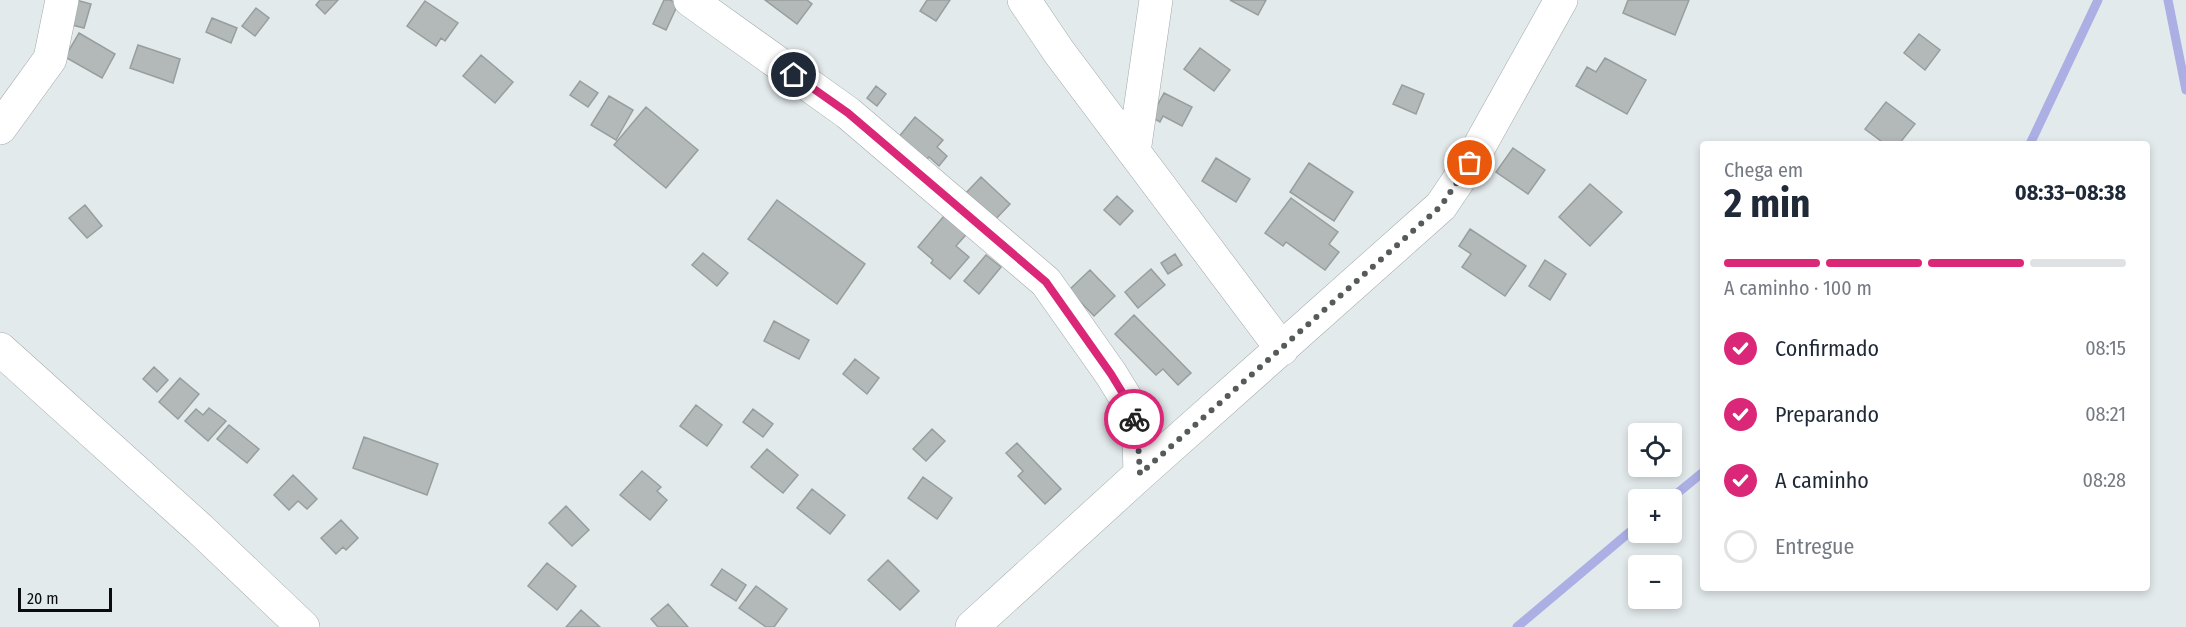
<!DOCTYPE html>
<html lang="pt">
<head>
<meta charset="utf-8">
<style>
	body { margin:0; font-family:"Fira Sans Condensed",sans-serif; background:#f6f6f7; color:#1f2937; height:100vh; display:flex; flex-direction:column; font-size:22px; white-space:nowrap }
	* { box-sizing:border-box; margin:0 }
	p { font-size:20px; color:#747a83 }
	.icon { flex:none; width:33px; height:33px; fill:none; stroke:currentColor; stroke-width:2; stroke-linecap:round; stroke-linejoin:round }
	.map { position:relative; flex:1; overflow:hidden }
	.sheet { position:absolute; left:1700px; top:141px; width:450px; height:450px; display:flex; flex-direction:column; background:#fff; border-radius:6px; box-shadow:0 3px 9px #0003 }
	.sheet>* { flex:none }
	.tools { position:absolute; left:1628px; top:423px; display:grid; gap:12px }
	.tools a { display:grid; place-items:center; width:54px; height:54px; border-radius:6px; background:#fff; box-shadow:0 3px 9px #0003; font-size:30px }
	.scale { position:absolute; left:18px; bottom:15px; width:94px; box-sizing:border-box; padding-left:6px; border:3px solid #0a0c0d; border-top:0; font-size:16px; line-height:21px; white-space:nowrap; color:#0a0c0d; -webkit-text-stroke:4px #e3eaec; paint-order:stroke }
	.pin { position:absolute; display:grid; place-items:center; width:51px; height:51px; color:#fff; margin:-26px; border:3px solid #fff; border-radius:50%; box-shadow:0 2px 6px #0007 }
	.courier { position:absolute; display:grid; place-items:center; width:60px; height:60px; margin:-30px; border:4px solid #db2777; border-radius:50%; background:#fff; color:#222; box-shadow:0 2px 8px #0007 }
	.head em { font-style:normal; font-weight:700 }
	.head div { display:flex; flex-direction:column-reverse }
	.head { display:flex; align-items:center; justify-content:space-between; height:102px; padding:0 24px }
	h1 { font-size:39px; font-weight:700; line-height:45px }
	.bar { display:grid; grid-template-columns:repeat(4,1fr); gap:9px 6px; align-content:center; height:72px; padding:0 24px }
	.bar i { height:8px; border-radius:4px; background:#e0e1e3 }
	.bar .selected { background:#db2777 }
	.bar p { grid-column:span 4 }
	ol { padding:0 24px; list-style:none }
	li { display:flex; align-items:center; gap:18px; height:66px }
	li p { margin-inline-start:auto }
	li .icon { padding:6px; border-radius:50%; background:#db2777; color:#fff; stroke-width:4 }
	li:last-child { color:#747a83 }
	li i { width:33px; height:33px; border:3px solid #e0e1e3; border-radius:50% }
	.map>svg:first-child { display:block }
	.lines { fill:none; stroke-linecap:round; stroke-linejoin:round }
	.stream { stroke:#abafe3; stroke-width:9 }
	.building { fill:#b2b9b8; stroke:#989e9d; stroke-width:1.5 }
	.minor-casing { stroke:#a2a9ab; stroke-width:34 }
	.minor { stroke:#fff; stroke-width:33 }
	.done { stroke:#565a5b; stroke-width:6; stroke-dasharray:0 10.8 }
	.route { stroke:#db2777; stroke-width:8 }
</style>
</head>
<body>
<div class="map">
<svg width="2186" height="627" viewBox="0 0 2186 627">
	<rect width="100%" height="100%" fill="#e3eaec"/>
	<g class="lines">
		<path class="stream" d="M2168,0L2186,90
			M2030,144L2098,0
			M1669,500L1702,473
			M1517,627L1638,525"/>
	</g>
	<path class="building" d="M76,0L91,4L84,28L68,24Z
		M320,0H338L325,14L316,5Z
		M664,0H670L678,4L666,30L653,24Z
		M765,0H807L812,4L797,24Z
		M927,0H950L936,21L920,11Z
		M1230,0H1266L1258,15Z
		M1628,0H1689L1675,35L1623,13Z
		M425,1L458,23L445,41L441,38L436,46L407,26Z
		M256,8L269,18L255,36L242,26Z
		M212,18L237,28L231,43L206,32Z
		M79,33L115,54L102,78L65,57Z
		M1919,34L1940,50L1925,70L1904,53Z
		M138,45L180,59L173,83L130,68Z
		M1200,48L1230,70L1214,91L1184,69Z
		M481,55L513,82L495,103L463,76Z
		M1605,58L1646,80L1627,114L1576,86L1587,67L1596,72Z
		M580,81L598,93L588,107L570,95Z
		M1402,85L1424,94L1416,114L1393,104Z
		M876,86L886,94L877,106L867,98Z
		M1164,93L1192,107L1182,126L1163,116L1160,122L1151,117Z
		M609,96L633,110L616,140L591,125Z
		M1886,102L1915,124L1899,144H1885L1865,129Z
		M646,107L698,150L666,188L614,145Z
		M915,117L943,140L937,147L947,156L939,166L929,157L925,161L898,138Z
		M1513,148L1545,170L1528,194L1496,172Z
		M1216,158L1250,179L1236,202L1202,181Z
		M1309,163L1353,192L1334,221L1290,192Z
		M981,177L1010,204L994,221L965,194Z
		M1590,184L1622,212L1590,246L1559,217Z
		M1117,196L1133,211L1120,225L1104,210Z
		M1291,198L1338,232L1329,244L1339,252L1325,270L1286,242L1283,246L1265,233Z
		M777,200L865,264L837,304L748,239Z
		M85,205L102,226L87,238L69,218Z
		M949,210L971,229L956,246L969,257L950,279L931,263L933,260L918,247Z
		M1470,229L1526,266L1505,296L1462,267L1471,254L1459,246Z
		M703,253L728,273L717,286L692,265Z
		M1175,254L1182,265L1168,274L1161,263Z
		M986,255L1001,267L979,294L964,281Z
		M1545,260L1566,274L1550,300L1529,286Z
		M1151,269L1165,285L1138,308L1125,292Z
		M1090,270L1115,296L1094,316L1069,290Z
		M1134,315L1191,373L1178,385L1163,369L1156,375L1115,334Z
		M774,321L809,340L799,359L764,341Z
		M855,359L879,378L867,394L843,374Z
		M154,367L168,380L157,392L143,379Z
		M180,378L199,394L178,419L159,402Z
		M696,405L722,425L707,446L680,426Z
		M209,408L226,421L208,441L185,421L196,409L203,415Z
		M753,409L773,424L763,437L743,422Z
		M229,425L259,449L247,463L217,439Z
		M932,429L945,441L926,461L913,449Z
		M364,437L438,464L427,495L353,468Z
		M1017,443L1061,489L1045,504L1018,476L1023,471L1006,453Z
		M767,449L798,475L783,493L751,467Z
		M642,471L661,487L657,491L667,500L650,520L620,495Z
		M293,475L317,499L307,509L298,501L289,510L274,495Z
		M923,477L952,498L937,519L908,498Z
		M812,489L845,515L830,534L797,508Z
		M566,506L589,530L572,546L549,523Z
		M341,520L358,538L346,550L343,547L336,554L321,538Z
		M888,560L919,591L900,610L868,580Z
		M547,563L576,586L557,610L528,586Z
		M722,569L746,585L736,601L711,585Z
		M756,586L787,609L774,627H766L739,608Z
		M668,604L688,627H658L651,619Z
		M581,610L600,627H566Z"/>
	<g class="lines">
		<g class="minor-casing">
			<path id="minor" d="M690,0L848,113L1046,282L1111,374L1133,410L1139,441L1140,474
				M1024,0L1059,52L1282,349
				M0,128L50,59L62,0
				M1134,152L1156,0
				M0,349L200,529L303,627
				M972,627L1140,474L1441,206L1470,163L1561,0"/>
		</g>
		<use href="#minor" class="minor"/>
	</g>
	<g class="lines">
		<path class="done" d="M1134,419L1138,441L1140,474L1441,206L1470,163"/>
		<path class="route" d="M794,75L848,113L1046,282L1111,374L1133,410L1134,419"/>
	</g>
</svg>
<div class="tools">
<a><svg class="icon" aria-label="locate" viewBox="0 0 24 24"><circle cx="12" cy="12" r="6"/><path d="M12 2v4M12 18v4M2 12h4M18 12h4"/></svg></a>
<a>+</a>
<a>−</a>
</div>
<div class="scale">20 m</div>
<div class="pin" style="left:1470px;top:163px;background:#ea580c"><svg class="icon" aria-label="bag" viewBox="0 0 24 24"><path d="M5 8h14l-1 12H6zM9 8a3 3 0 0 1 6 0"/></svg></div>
<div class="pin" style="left:794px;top:75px;background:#1f2937"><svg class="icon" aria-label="home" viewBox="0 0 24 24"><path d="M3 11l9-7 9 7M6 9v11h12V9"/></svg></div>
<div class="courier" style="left:1134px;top:419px"><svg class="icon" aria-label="bike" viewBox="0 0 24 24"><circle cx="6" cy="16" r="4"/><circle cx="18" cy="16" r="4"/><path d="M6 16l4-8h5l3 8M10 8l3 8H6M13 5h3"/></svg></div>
<section class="sheet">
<div class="head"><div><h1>2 min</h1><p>Chega em</p></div><em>08:33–08:38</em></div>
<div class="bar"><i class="selected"></i><i class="selected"></i><i class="selected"></i><i></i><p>A caminho · 100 m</p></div>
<ol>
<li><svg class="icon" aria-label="check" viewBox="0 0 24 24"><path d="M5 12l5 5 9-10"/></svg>Confirmado<p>08:15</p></li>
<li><svg class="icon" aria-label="check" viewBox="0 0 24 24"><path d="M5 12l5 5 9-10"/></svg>Preparando<p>08:21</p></li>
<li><svg class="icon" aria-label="check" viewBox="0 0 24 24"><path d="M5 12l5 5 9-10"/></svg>A caminho<p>08:28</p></li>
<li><i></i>Entregue</li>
</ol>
</section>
</div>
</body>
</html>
